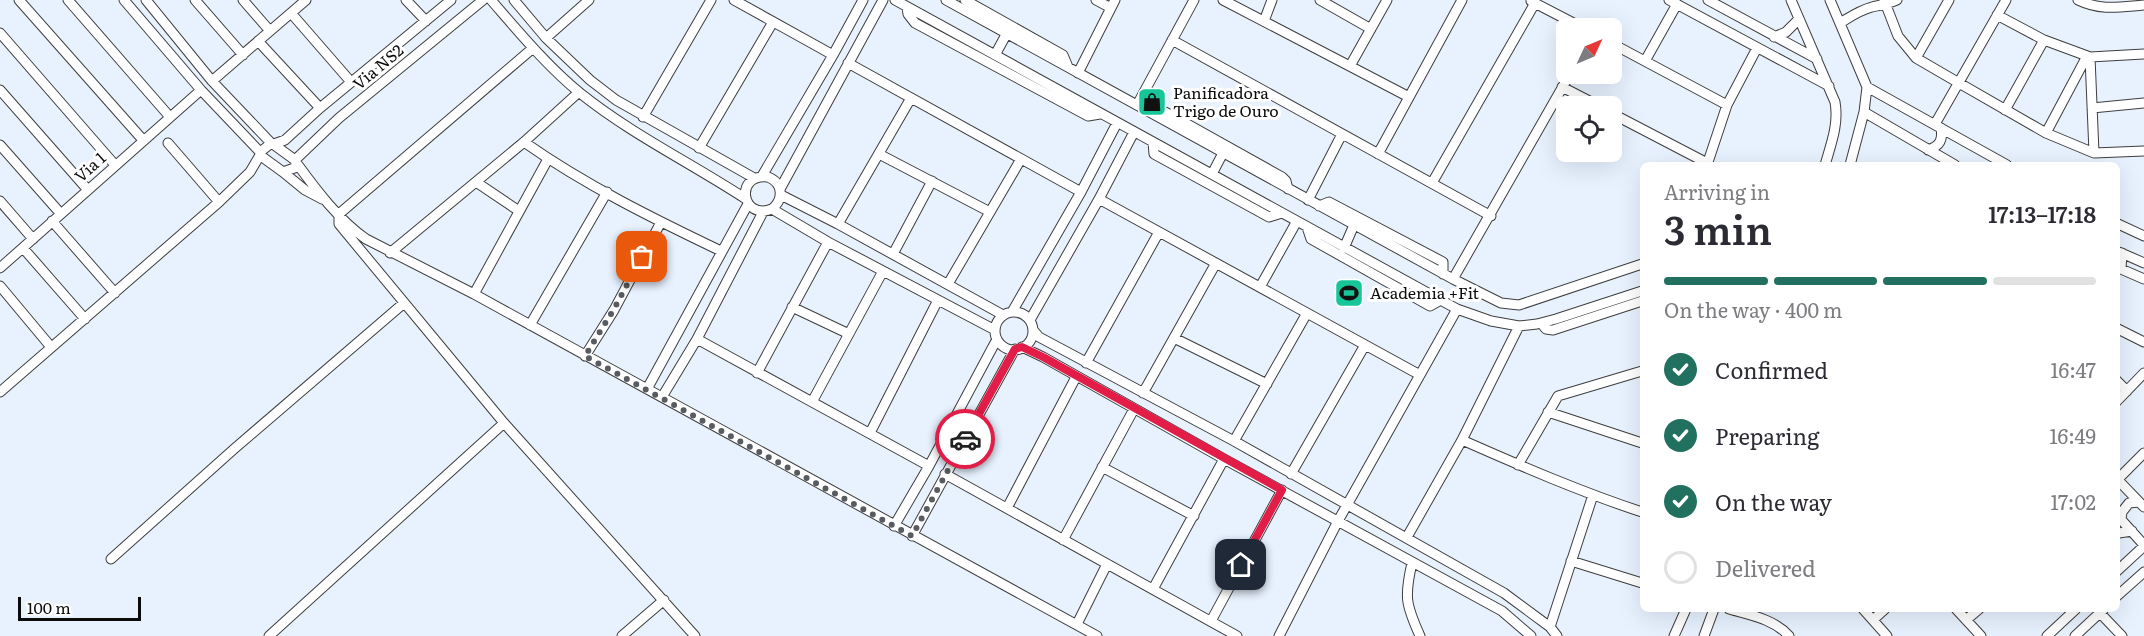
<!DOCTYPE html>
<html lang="en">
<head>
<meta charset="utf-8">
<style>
	body { margin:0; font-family:Literata,serif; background:#f7f7f7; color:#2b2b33; height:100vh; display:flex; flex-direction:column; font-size:22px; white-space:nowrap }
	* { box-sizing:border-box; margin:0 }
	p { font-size:20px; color:#7c7c81 }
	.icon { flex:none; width:33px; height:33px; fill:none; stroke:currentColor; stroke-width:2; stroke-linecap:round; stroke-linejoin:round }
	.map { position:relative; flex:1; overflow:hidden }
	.details { position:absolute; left:1640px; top:162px; width:480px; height:450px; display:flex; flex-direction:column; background:#fff; border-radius:9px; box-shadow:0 6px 24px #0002 }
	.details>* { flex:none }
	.needle { width:39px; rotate:46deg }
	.fabs { position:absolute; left:1556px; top:18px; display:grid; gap:12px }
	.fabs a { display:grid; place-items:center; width:66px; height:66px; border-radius:9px; background:#fff; box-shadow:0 6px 24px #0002; font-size:30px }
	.scale { position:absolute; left:18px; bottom:15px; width:123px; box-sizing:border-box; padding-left:6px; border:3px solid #0b0b0b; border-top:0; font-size:16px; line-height:21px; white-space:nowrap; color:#0b0b0b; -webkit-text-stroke:4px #fff; paint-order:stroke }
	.pin { position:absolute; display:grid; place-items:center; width:51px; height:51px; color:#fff; margin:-26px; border-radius:12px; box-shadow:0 3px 9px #0006 }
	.courier { position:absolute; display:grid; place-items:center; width:60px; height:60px; margin:-30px; border:4px solid #e11d48; border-radius:50%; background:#fff; color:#222; box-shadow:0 2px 8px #0007 }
	.overview em { font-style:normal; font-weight:600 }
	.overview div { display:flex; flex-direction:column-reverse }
	.overview { display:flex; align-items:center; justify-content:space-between; height:102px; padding:0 24px }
	h1 { font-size:39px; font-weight:600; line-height:45px }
	.bar { display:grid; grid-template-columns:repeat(4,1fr); gap:9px 6px; align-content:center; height:72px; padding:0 24px }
	.bar i { height:8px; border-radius:4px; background:#e1e1e2 }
	.bar .current { background:#227160 }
	.bar p { grid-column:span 4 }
	ol { padding:0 24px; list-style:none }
	li { display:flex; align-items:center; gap:18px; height:66px }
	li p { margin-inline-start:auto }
	li .icon { padding:6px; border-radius:50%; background:#227160; color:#fff; stroke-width:4 }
	li:last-child { color:#7c7c81 }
	li i { width:33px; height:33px; border:3px solid #e1e1e2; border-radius:50% }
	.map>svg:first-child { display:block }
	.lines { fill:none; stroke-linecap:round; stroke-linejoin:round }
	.minor-casing { stroke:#3e3e3e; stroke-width:11 }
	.minor { stroke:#fff; stroke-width:9 }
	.done { stroke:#585c60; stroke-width:6; stroke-dasharray:0 10.8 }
	.route { stroke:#e11d48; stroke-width:8 }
	.labels { text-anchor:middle; stroke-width:6; stroke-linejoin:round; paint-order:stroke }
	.street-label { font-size:16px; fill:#0b0b0b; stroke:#fff }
	.poi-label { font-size:16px; fill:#0b0b0b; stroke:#fff; text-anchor:start }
</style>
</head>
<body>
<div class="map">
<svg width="2144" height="636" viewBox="0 0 2144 636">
	<rect width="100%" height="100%" fill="#e8f2ff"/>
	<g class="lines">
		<g class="minor-casing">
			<path id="minor" d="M19,0L143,140
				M68,0L170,117
				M124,0L201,90L260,152
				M146,0L212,81L272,144
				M195,0L243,55
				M243,0L270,31
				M406,0L426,21
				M491,0C519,32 547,66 580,93C631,134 691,163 746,199
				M514,0L546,38L590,80L616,100L754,178
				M734,0L833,55
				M895,0L1457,309L1491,321L1519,326L1537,324L1556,319L1642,291
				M946,0L1453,279L1501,303L1519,305L1642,264
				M965,0L1063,55L1068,67
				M1096,0L1111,8
				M1223,0L1409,97
				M1320,0L1371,29
				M1669,0L1829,86
				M1708,0L1817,59
				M1791,0L1835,102C1839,124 1831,144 1825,165
				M1830,0L1867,87L1864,112L1850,165
				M1884,0L1898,36L1916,58L1959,83L2046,133L2094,153L2144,151
				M2078,0C2101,11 2119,7 2144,5
				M1531,1L1583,28
				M907,7L908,14L915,23L1088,116L1100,114
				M291,13L351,82
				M1997,15L2044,40L2090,57L2144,54
				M1264,21L1272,0
				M1840,23C1850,17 1860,10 1872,7C1881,5 1888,4 1897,0
				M0,33L115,165
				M1774,37L1786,32L1799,19
				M546,38L589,0
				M1172,40L1491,216
				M258,41L320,108
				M1611,43L1727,105
				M533,48L339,214V224L504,423L695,636
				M995,55L1007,33
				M2090,57L2094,153
				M1916,58L1949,0
				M1645,61L1677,4
				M848,63L1081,192
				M1350,66L1387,0
				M1078,73L1115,0
				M212,81L306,0
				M1562,87L1599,106
				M1867,87L2007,165
				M0,90L88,190
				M1137,105L1194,0
				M2092,108L2144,103
				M2005,110L2044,40
				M1864,112L1955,165
				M1611,113L1707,163
				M1154,114L1165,112L1171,115L1282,177L1286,181L1288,189
				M643,117L711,0
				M1935,124L2006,0
				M2046,133L2087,56
				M524,142C585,185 654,219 721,251
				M1153,142L1154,154L1269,217L1282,213
				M168,143L219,202
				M273,144L295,160L297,167L283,172L261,156L260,152L269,145Z
				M274,144L285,140L320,108L451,0
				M0,145L61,214
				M699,148L773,22
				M1928,150C1940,146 1943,140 1941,128
				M879,154L990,212
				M1378,154L1462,0
				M295,160L339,118L483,0
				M298,165C317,191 339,220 366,239L474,294L1097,636
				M1707,165L1727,105L1757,48
				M283,172L305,190L322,199
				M1212,174L1223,153
				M762,176L833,55L863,0
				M476,182L519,211
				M1432,183L1535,3
				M780,189L883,0
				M781,195L838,224L1003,315
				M1099,199L1420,375
				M1308,200L1342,134
				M0,201L33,239
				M1319,206L1329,202L1443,262V274
				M772,209C784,199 783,183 768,177C734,173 741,221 772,209L828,242L995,330
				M52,221L115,293
				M2116,223L2144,236
				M838,224L911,98
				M1307,227L1311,239L1430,306L1439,301
				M23,248L85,319
				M1344,248L1354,225
				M2119,252L2144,263
				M390,253L524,142L579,92
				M2122,253L2121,269L2144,279
				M893,254L932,181
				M0,268L201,90
				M1453,279L1570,74
				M948,284L1021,159
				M0,286L51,347
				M1260,287L1297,221
				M474,294L548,159
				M792,307L849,334
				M1012,312L1081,192L1117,123
				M995 331a19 19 0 1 1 38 0a19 19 0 1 1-38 0Z
				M1030,320L1099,199L1134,132
				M1541,323L1546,329L1553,330L1642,301
				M530,325L607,192
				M2116,328L2144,342
				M1033,330L1039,337L1234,441L1504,593L1550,627L1557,636
				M1174,338L1267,384
				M697,339L929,466
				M1022,347L1043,357L1224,459L1502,611L1531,636
				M585,356L614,310L661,222
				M1086,363L1159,232
				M757,373L828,242
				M2116,380L2127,391
				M647,389L748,204
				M0,392L219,202L250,172L260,155
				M1143,393L1216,263
				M662,397L697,339L763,212
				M812,402L883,271
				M2116,402L2144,373
				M1548,412L1642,443
				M870,433L938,300
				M1462,440C1521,466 1581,492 1642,512
				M1234,441L1307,313
				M1518,465L1558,396L1642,371
				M1102,467L1194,516
				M945,474L1237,636
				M1291,474L1365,345
				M2116,478L2144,507
				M2118,479L2144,453
				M1007,508L1076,377
				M2116,514L2144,545
				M2121,519L2122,512L2129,503L2139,502
				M894,526L929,466L997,339
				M2116,531L2119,533L2132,531
				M912,536L1015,349
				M1407,537L1462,440L1519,326
				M1063,540L1134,409
				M111,559L234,449L404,303
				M1571,561L1642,583
				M1412,563C1404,597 1406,605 1420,636
				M2116,572L2144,546
				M1153,589L1224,459
				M2116,597L2144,572
				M1729,609C1750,615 1774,619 1789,636
				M1863,609L1887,636
				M1956,609L1981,636
				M2100,613L2122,636
				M1873,620L1885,609
				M1966,620L1979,609
				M1211,621L1282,490
				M1077,624L1107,564
				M1550,627L1593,495
				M269,636L504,423
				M622,636L664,600
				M1279,636L1338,521L1457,309
				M1674,636L1686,609
				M1704,636L1714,609
				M2047,636L2076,609
				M2075,636L2104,609"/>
		</g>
		<use href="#minor" class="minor"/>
	</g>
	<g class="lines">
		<path class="done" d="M642,257L614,309L585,356L912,536L965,439"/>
		<path class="route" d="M965,439L1015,349L1022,347L1043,357L1282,490L1241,565"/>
	</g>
	<defs>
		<g id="shop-square" transform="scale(1.5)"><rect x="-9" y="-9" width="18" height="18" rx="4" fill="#17c698" stroke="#fff"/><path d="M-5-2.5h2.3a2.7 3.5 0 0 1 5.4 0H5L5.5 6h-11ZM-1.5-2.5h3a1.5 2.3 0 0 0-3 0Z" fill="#111"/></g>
		<g id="stadium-square" transform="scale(1.5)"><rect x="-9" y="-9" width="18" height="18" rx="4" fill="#17c698" stroke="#fff"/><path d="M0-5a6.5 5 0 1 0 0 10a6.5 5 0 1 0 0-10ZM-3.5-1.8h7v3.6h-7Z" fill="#111"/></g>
	</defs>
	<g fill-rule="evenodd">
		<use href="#shop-square" x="1152" y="102"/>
		<use href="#stadium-square" x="1349" y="293"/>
	</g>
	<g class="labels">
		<g class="street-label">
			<text transform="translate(378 67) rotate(-40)" y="6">Via NS2</text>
			<text transform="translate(90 167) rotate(-42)" y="6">Via 1</text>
		</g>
		<g class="poi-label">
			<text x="1173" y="99">Panificadora<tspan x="1173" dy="18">Trigo de Ouro</tspan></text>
			<text x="1370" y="299">Academia +Fit</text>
		</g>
	</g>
</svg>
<div class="fabs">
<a><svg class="needle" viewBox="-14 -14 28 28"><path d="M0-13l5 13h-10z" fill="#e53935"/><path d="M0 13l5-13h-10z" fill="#7c7c81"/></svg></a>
<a><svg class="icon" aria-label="locate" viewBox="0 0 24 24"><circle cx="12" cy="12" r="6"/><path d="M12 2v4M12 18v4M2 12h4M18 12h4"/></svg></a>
</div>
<div class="scale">100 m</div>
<div class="pin" style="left:642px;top:257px;background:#ea580c"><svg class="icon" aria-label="bag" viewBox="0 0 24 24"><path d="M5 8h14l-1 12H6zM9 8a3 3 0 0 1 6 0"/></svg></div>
<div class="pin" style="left:1241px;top:565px;background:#1f2937"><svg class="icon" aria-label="home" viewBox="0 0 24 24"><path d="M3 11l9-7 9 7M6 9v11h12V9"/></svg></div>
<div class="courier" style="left:965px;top:439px"><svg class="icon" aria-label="car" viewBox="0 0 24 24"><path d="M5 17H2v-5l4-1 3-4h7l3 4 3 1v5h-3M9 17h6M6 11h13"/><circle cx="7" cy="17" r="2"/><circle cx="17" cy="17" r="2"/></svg></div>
<section class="details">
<div class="overview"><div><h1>3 min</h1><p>Arriving in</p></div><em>17:13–17:18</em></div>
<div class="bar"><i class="current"></i><i class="current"></i><i class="current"></i><i></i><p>On the way · 400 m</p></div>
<ol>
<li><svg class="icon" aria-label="check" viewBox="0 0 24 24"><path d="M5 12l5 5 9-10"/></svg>Confirmed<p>16:47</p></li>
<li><svg class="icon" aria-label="check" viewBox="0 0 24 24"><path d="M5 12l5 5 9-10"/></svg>Preparing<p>16:49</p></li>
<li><svg class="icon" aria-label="check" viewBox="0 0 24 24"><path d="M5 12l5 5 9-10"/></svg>On the way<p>17:02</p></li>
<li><i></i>Delivered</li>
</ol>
</section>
</div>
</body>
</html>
